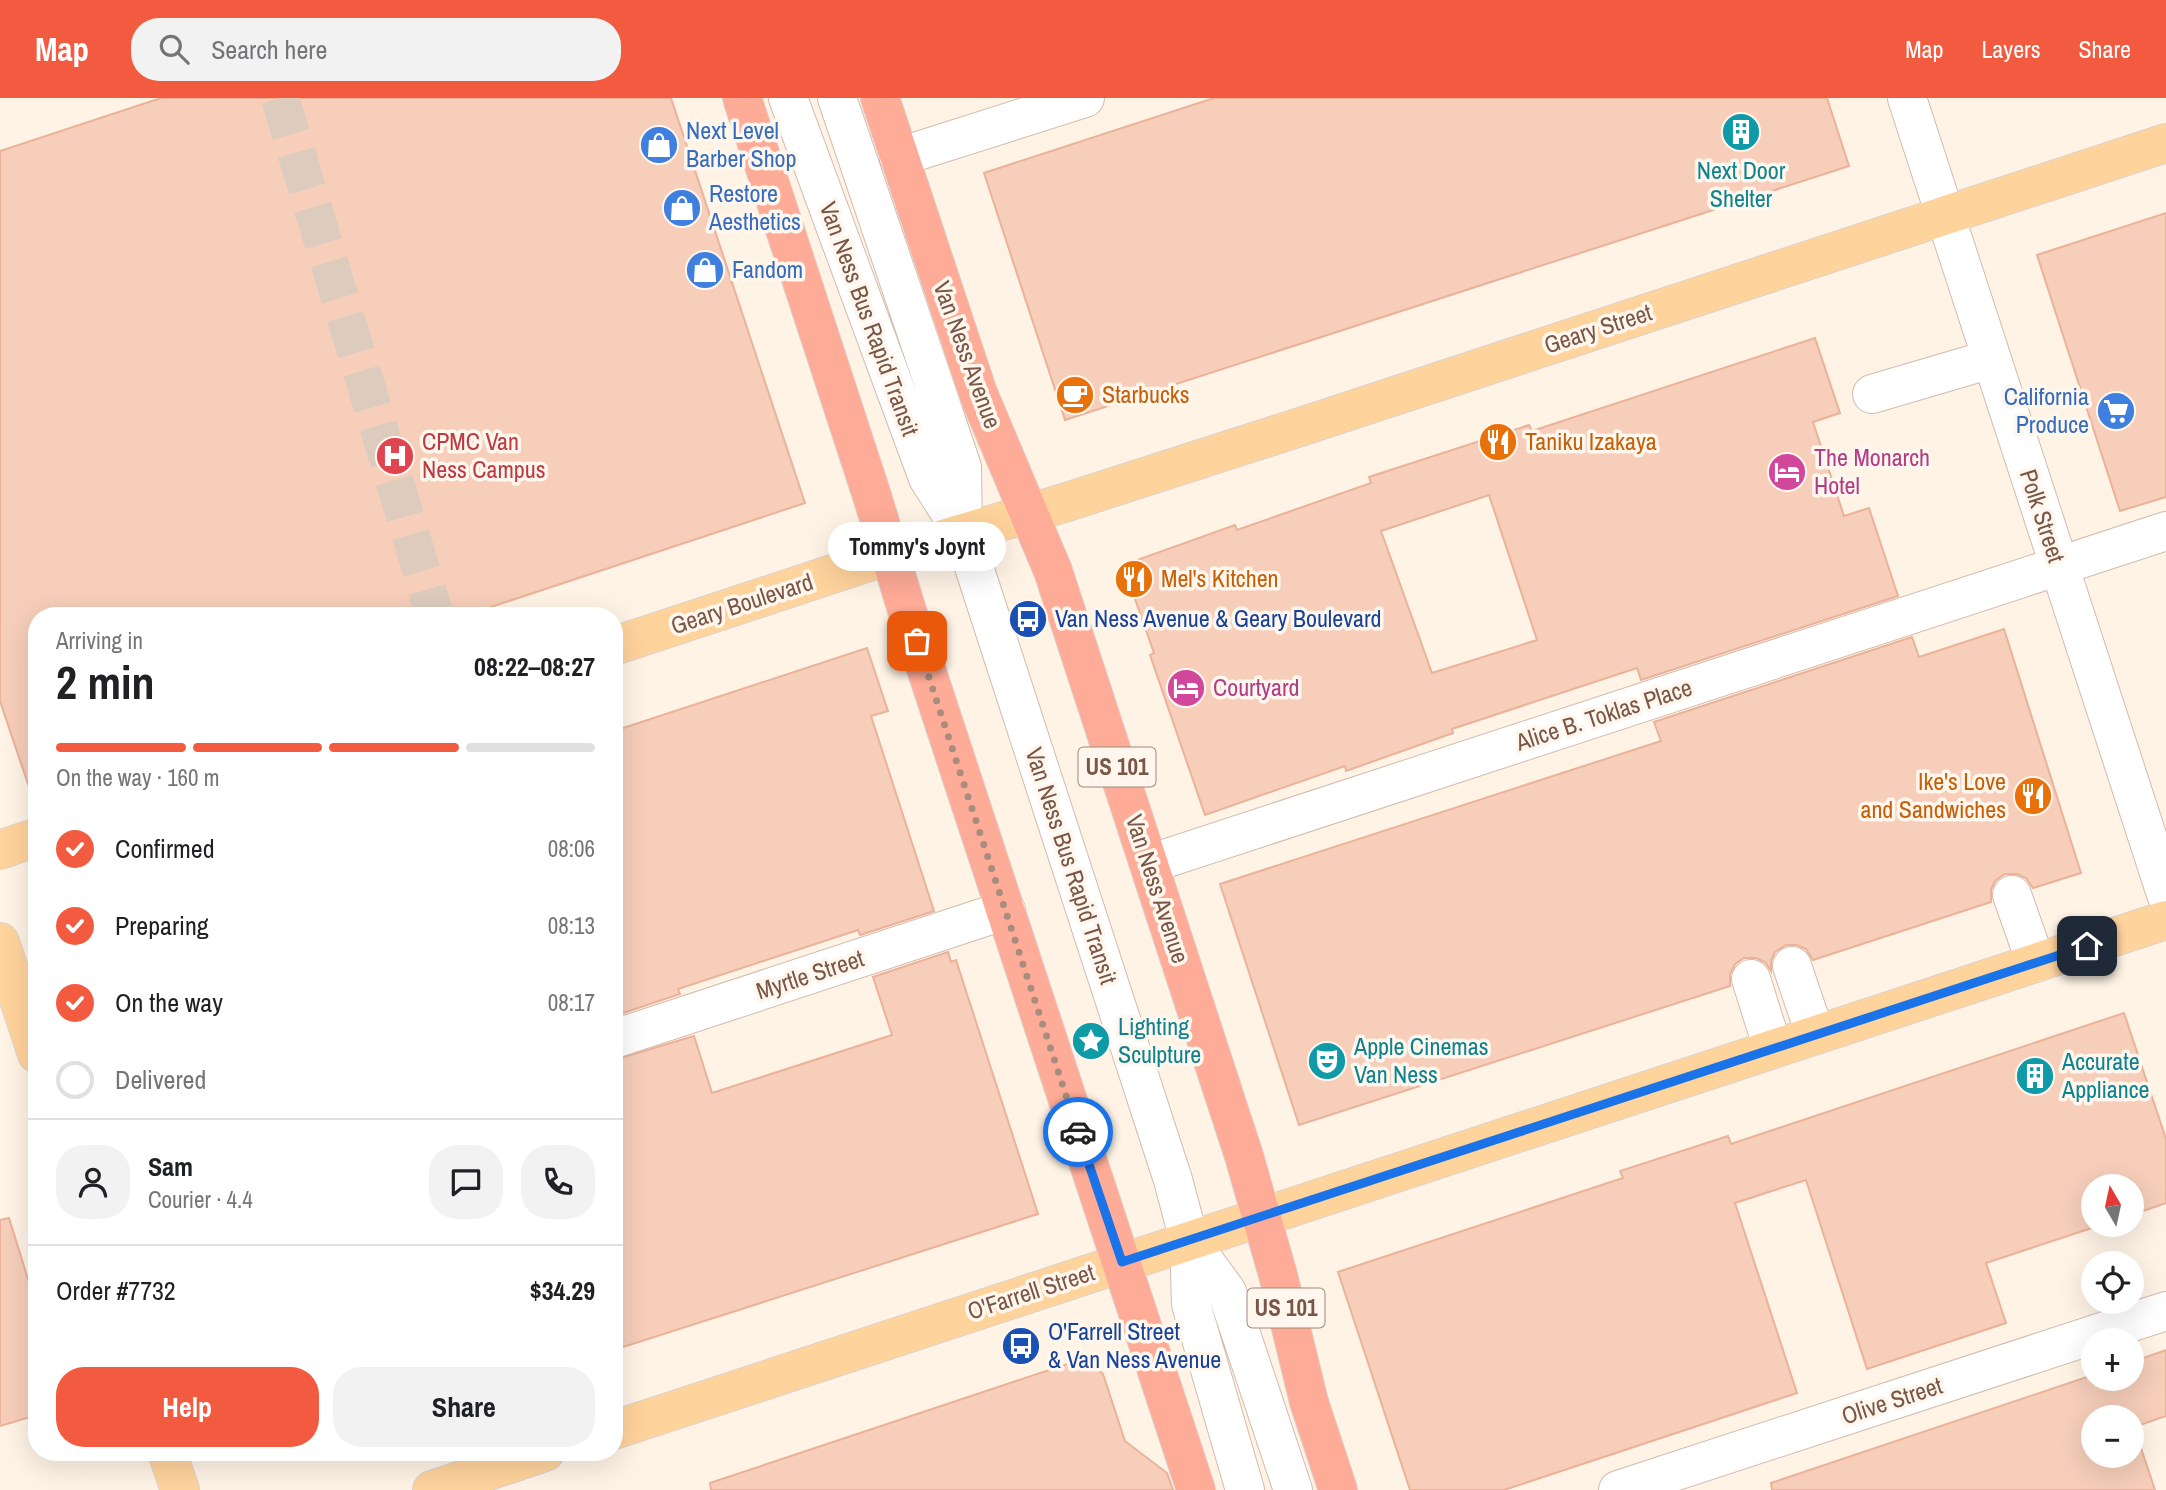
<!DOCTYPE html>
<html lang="en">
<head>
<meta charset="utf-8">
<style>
	body { margin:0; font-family:"Archivo Narrow",sans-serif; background:#f2f2f2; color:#202124; height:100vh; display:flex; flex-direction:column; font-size:26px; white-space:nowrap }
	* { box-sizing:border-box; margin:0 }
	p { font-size:23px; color:#757577 }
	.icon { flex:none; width:38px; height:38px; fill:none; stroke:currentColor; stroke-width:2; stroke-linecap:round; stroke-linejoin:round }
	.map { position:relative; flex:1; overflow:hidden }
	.drawer { position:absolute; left:28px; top:509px; width:595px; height:854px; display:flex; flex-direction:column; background:#fff; border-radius:28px; box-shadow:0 7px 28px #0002 }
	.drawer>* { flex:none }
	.needle { width:46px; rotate:351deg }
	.tools { position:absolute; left:2081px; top:1076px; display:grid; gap:14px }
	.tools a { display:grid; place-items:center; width:63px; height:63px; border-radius:50%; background:#fff; box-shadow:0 7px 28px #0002; font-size:35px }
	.pin { position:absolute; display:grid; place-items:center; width:60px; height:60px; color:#fff; margin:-30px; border-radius:14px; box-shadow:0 4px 10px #0006 }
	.courier { position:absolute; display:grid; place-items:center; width:70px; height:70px; margin:-35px; border:5px solid #1a73e8; border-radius:50%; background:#fff; color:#222; box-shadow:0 2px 9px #0007 }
	.bubble { position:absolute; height:49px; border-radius:24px; background:#fff; box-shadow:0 7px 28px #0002; font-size:23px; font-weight:700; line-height:49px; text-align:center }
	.summary em { font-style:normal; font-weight:700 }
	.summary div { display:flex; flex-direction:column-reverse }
	.summary { display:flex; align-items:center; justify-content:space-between; height:119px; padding:0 28px }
	h1 { font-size:46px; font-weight:700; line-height:52px }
	.bar { display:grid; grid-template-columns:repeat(4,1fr); gap:10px 7px; align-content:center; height:84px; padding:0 28px }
	.bar i { height:9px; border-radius:5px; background:#e0e0e0 }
	.bar .selected { background:#f35b40 }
	.bar p { grid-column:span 4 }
	.line { display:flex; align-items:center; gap:18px; padding:0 28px; border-top:2px solid #e0e0e0 }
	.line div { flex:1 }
	.round { display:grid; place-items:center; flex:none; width:74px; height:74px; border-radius:28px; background:#f2f2f2 }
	ol { padding:0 28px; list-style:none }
	li { display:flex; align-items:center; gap:21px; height:77px }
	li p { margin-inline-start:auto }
	li .icon { padding:7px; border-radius:50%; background:#f35b40; color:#fff; stroke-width:4 }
	li:last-child { color:#757577 }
	li i { width:38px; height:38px; border:4px solid #e0e0e0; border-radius:50% }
	.action { display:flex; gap:14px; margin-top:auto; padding:14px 28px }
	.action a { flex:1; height:80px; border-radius:28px; background:#f35b40; color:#fff; font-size:28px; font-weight:700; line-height:80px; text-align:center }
	.action a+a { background:#f2f2f2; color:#202124 }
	header { display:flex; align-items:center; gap:42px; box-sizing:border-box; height:98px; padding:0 35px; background:#f35b40; color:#fff }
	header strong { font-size:33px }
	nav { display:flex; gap:38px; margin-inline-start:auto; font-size:24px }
	.search { width:490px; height:63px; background:#f2f2f2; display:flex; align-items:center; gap:18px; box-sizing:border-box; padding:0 24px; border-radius:28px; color:#757577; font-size:26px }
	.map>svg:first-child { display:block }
	.building { fill:#f6ceba; stroke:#ebb299; stroke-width:2; fill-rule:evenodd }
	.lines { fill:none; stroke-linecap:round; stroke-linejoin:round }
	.minor-tunnel { stroke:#ddccbe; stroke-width:38; stroke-dasharray:38 19; stroke-linecap:butt }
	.minor-casing { stroke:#d4bbad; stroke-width:40 }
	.major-casing { stroke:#dcd3cf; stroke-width:40 }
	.highway-casing { stroke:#dcd3cf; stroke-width:40 }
	.minor { stroke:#fff; stroke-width:38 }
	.major { stroke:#ffd39c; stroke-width:38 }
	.highway { stroke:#feab97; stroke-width:38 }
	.done { stroke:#a88d7e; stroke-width:7; stroke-dasharray:0 12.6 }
	.route { stroke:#1a73e8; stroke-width:9 }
	.labels { text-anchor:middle; stroke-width:7; stroke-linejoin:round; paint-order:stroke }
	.shield { fill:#fff7ee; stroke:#a28679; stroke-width:2 }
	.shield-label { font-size:23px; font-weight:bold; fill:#7a5647 }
	.shop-label { font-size:24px; fill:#366cbe; stroke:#fff7ee; text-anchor:start }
	.culture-label { font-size:24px; fill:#0d838f; stroke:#fff7ee; text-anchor:start }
	.street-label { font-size:24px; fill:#7a5647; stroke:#fff7ee }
	.food-label { font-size:24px; fill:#c56008; stroke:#fff7ee; text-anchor:start }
	.health-label { font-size:24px; fill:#be3a42; stroke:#fff7ee; text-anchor:start }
	.hotel-label { font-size:24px; fill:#b23c85; stroke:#fff7ee; text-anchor:start }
	.transit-label { font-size:24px; fill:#164399; stroke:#fff7ee; text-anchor:start }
</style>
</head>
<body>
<header>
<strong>Map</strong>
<div class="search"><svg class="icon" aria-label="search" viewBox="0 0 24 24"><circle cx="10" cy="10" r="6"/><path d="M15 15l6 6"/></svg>Search here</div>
<nav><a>Map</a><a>Layers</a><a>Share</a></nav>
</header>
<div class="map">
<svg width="2166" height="1392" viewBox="0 0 2166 1392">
	<rect width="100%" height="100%" fill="#fef3e5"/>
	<path class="building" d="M161,0H671L805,405L464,518H37V691L30,692L0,603V53Z
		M1214,0H1827L1849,68L1065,322L984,75Z
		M2166,115V399L2120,413L2037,157Z
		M1815,240L1840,315L1813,324L1844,418L1869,410L1898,498L1641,582L1637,570L1452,631L1453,635L1346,673L1345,668L1205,717L1150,557L1154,555L1123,467L1235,427L1237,432L1371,385L1369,379L1529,327L1532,333ZM1489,397L1537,542L1432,575L1381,433Z
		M2004,531L2081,775L2033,790L2026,780L2017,776H2005L1995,783L1991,792V804L1813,862L1806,851L1797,847H1786L1775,854L1771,863V873L1765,864L1756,860H1744L1735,866L1730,876V888L1299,1027L1220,786L1661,643L1654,624L1912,539L1919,559Z
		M867,550L888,613L871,618L934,813L860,837L858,832L678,891L680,896L614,918V633Z
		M948,854L951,864L956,862L1038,1116L614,1252V962L694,938L712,995L892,937L873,879Z
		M2124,915L2166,1041V1105L2132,1117V1088H2093V1127H2101L1986,1165L2006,1225L1867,1271L1806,1082L1735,1105L1797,1295L1504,1392H1410L1338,1174L1623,1080L1620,1073L1728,1038L1731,1046Z
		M9,1120L37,1210V1317L0,1328V1122Z
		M2166,1252V1318L2134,1329L2155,1392H1772L1771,1385L2093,1277V1281H2132V1264ZM2093,1320H2132V1358H2093Z
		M1079,1262L1093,1267L1103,1276L1125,1343L1167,1375L1173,1392H711L710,1385Z"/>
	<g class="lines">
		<path class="minor-tunnel" d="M280,0L435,518"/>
		<g class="minor-casing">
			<path id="minor" d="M788,0L928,380L963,435L1173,1082L1189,1142L1191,1206L1245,1392
				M837,0L962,369L963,435
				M1907,0L2166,796
				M899,59L1085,0
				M1872,296L1991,261
				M1149,766L2166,433
				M2012,797L2036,865
				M1792,868L1815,936
				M1751,881L1773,951
				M614,941L1006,812
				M1189,1142L1227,1194L1293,1392
				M1618,1392L2166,1213"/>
		</g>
		<g class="major-casing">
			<path id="major" d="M614,548L890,457L1067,404L1291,332L2166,45
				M0,752L37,739
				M0,844L37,956
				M614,1332L2166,822
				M167,1354L180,1392
				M432,1392L545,1354"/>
		</g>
		<g class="highway-casing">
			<path id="highway" d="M742,0L872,398L909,519L1196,1392
				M880,0L978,295L1053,473L1244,1058L1278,1177L1309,1304L1338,1392"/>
		</g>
		<use href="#minor" class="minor"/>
		<use href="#major" class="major"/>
		<use href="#highway" class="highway"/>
	</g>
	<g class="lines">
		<path class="done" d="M917,543L1078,1034"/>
		<path class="route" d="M1078,1034L1122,1164L2087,848"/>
	</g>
	<defs>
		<g id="building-disc" transform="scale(2.0125)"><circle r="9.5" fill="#0f9aa8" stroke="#fff7ee"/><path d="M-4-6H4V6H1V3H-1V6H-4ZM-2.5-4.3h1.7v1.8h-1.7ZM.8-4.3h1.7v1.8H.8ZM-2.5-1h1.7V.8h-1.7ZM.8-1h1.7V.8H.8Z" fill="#fff"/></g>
		<g id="shop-disc" transform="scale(2.0125)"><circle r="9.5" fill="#3f7fe0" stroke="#fff7ee"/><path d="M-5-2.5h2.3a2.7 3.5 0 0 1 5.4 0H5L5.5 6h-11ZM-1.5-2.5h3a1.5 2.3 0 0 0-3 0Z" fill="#fff"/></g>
		<g id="cafe-disc" transform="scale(2.0125)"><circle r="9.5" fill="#e8710a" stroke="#fff7ee"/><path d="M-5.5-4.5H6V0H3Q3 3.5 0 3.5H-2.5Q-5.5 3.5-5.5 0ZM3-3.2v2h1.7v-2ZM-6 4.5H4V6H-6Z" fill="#fff"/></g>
		<g id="supermarket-disc" transform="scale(2.0125)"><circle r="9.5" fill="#3f7fe0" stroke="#fff7ee"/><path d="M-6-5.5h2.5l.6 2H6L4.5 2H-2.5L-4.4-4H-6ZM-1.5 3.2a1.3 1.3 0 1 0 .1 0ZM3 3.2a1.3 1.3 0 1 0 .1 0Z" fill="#fff"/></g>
		<g id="restaurant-disc" transform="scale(2.0125)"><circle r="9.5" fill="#e8710a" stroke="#fff7ee"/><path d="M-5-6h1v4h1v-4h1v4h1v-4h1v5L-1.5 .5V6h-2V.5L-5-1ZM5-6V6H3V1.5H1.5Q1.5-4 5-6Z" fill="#fff"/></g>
		<g id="hospital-disc" transform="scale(2.0125)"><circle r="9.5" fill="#e0444e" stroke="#fff7ee"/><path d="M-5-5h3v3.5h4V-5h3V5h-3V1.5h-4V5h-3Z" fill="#fff"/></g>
		<g id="hotel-disc" transform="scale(2.0125)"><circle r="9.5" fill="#d1479c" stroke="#fff7ee"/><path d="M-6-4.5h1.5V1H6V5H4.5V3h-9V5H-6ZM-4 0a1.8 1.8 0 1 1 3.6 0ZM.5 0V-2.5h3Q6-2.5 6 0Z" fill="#fff"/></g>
		<g id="bus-disc" transform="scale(2.0125)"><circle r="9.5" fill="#1a4fb4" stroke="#fff7ee"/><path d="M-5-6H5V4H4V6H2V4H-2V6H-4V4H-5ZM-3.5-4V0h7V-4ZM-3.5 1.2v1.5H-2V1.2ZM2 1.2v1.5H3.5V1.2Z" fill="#fff"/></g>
		<g id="sight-disc" transform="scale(2.0125)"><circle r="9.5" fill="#0f9aa8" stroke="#fff7ee"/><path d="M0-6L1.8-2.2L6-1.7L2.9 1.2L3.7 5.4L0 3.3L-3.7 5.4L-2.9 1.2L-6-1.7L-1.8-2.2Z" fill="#fff"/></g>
		<g id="theatre-disc" transform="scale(2.0125)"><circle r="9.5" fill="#0f9aa8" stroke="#fff7ee"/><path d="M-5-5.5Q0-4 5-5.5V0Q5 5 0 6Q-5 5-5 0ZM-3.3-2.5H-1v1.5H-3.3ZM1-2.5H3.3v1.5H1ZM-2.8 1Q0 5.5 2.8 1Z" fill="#fff"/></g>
	</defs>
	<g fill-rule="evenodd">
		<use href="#building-disc" x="1741" y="34"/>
		<use href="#shop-disc" x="659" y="47"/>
		<use href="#shop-disc" x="682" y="110"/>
		<use href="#shop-disc" x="705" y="172"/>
		<use href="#cafe-disc" x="1075" y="297"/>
		<use href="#supermarket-disc" x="2116" y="313"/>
		<use href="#restaurant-disc" x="1498" y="344"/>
		<use href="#hospital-disc" x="395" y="358"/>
		<use href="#hotel-disc" x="1787" y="374"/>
		<use href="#restaurant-disc" x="1134" y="481"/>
		<use href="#bus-disc" x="1028" y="521"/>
		<use href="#hotel-disc" x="1186" y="590"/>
		<use href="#restaurant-disc" x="2033" y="698"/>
		<use href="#sight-disc" x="1091" y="943"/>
		<use href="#theatre-disc" x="1327" y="963"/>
		<use href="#building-disc" x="2035" y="978"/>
		<use href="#bus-disc" x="1021" y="1248"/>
	</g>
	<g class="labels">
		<g class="shield">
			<rect x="1078.5" y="649.5" width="77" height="39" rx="5"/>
			<rect x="1247.5" y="1190.5" width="77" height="39" rx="5"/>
		</g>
		<g class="shield-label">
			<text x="1117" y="677">US 101</text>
			<text x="1286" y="1218">US 101</text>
		</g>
		<g class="shop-label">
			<text x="686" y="41">Next Level<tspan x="686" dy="28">Barber Shop</tspan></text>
			<text x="709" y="104">Restore<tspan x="709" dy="28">Aesthetics</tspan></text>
			<text x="732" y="180">Fandom</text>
			<text x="2089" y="307" text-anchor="end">California<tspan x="2089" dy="28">Produce</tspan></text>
		</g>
		<g class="culture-label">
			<text x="1741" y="81" text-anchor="middle">Next Door<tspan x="1741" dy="28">Shelter</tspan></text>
			<text x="1118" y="937">Lighting<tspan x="1118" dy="28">Sculpture</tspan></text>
			<text x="1354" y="957">Apple Cinemas<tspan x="1354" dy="28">Van Ness</tspan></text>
			<text x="2062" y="972">Accurate<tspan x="2062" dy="28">Appliance</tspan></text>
		</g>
		<g class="street-label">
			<text transform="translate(869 221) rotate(70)" y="8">Van Ness Bus Rapid Transit</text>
			<text transform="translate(1598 231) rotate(-18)" y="8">Geary Street</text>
			<text transform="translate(967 257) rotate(70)" y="8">Van Ness Avenue</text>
			<text transform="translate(2042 418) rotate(72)" y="8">Polk Street</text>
			<text transform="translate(742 506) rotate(-18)" y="8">Geary Boulevard</text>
			<text transform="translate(1604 617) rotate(-18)" y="8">Alice B. Toklas Place</text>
			<text transform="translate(1071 768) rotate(72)" y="8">Van Ness Bus Rapid Transit</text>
			<text transform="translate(1157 791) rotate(72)" y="8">Van Ness Avenue</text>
			<text transform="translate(810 877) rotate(-18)" y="8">Myrtle Street</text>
			<text transform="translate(1031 1194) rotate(-18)" y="8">O'Farrell Street</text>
			<text transform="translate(1892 1303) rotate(-18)" y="8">Olive Street</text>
		</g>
		<g class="food-label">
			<text x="1102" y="305">Starbucks</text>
			<text x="1525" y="352">Taniku Izakaya</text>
			<text x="1161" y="489">Mel's Kitchen</text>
			<text x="2006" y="692" text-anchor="end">Ike's Love<tspan x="2006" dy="28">and Sandwiches</tspan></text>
		</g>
		<g class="health-label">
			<text x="422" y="352">CPMC Van<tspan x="422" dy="28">Ness Campus</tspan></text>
		</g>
		<g class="hotel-label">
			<text x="1814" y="368">The Monarch<tspan x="1814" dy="28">Hotel</tspan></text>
			<text x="1213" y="598">Courtyard</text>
		</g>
		<g class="transit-label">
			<text x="1055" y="529">Van Ness Avenue &amp; Geary Boulevard</text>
			<text x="1048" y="1242">O'Farrell Street<tspan x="1048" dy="28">&amp; Van Ness Avenue</tspan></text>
		</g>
	</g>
</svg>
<div class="tools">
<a><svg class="needle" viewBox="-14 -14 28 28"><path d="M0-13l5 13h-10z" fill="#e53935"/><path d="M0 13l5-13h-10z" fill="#757577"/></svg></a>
<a><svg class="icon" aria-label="locate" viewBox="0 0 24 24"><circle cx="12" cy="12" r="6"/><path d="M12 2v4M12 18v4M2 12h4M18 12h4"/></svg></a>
<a>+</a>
<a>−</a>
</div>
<div class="pin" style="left:917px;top:543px;background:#ea580c"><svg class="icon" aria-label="bag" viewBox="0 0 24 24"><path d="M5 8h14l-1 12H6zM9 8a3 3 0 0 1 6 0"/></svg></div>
<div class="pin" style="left:2087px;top:848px;background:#1f2937"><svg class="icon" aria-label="home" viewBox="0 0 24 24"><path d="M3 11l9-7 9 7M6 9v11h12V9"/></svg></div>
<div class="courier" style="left:1078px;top:1034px"><svg class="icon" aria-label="car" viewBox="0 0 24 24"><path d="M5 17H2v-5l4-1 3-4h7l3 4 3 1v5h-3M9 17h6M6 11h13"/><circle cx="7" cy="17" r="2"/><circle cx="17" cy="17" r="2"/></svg></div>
<div class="bubble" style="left:828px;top:424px;width:178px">Tommy's Joynt</div>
<section class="drawer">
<div class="summary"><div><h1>2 min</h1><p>Arriving in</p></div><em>08:22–08:27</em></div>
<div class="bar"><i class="selected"></i><i class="selected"></i><i class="selected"></i><i></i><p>On the way · 160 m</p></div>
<ol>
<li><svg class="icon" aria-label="check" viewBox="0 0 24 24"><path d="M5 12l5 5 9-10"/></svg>Confirmed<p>08:06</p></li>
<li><svg class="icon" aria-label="check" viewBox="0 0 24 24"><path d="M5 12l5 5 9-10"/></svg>Preparing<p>08:13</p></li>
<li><svg class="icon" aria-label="check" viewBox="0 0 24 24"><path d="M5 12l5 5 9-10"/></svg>On the way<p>08:17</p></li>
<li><i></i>Delivered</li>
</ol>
<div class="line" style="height:126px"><a class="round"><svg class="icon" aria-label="person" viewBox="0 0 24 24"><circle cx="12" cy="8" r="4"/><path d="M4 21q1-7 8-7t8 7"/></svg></a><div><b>Sam</b><p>Courier · 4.4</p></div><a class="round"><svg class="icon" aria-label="chat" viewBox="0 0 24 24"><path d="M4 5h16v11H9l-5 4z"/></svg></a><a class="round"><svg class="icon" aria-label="phone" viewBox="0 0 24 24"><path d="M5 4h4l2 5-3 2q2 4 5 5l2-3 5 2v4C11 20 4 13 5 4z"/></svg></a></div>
<div class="line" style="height:91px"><div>Order #7732</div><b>$34.29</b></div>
<div class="action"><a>Help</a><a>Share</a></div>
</section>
</div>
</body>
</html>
